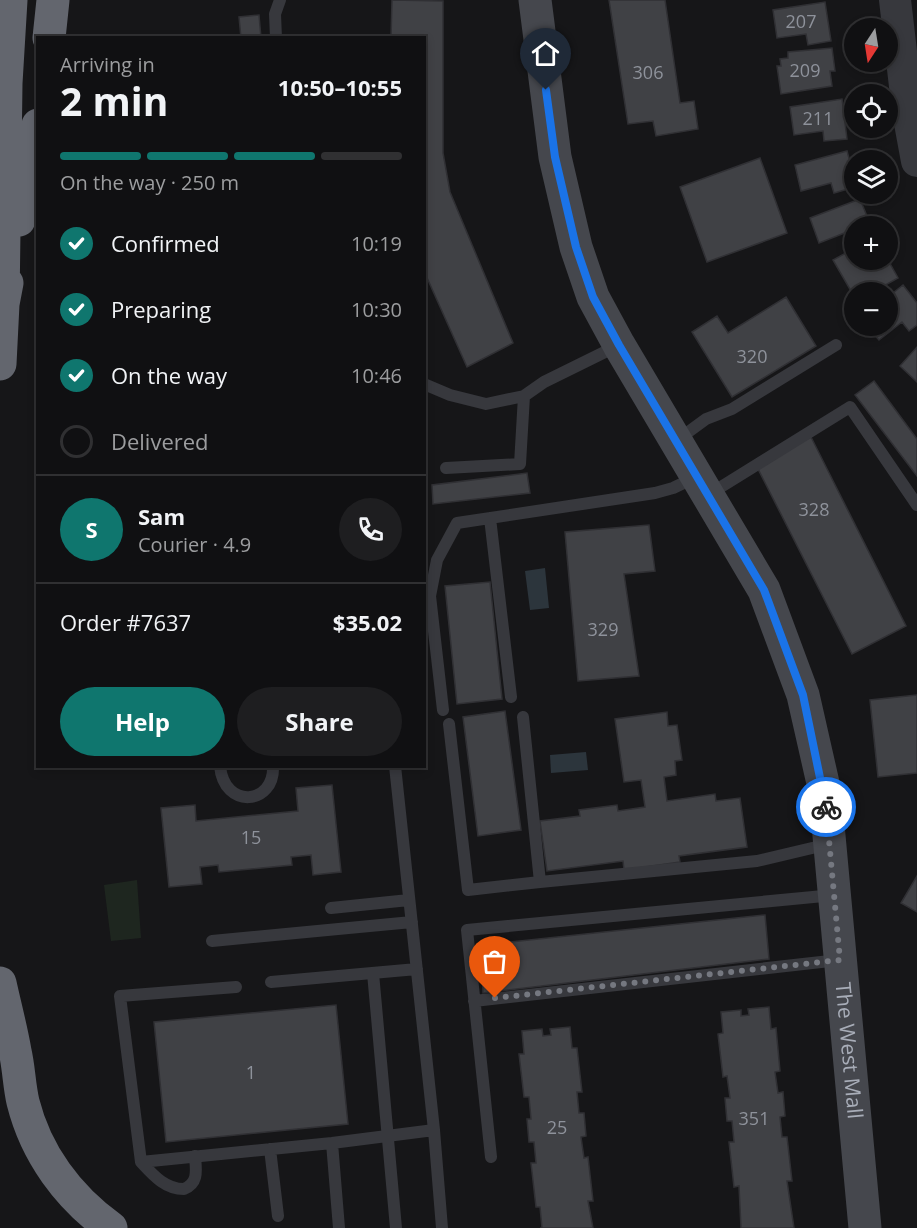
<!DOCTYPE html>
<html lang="en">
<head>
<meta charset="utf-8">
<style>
	body { margin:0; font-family:"Open Sans",sans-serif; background:#1e1e20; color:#f1f3f6; height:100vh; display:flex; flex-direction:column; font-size:22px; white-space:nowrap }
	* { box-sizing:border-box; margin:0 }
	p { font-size:20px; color:#9c9d9f }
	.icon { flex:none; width:33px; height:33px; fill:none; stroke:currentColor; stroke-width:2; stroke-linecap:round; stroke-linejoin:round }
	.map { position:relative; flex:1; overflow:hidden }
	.side { position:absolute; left:36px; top:36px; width:390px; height:732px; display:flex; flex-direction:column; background:#101012; border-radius:0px; box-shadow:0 3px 9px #0003,0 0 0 2px #303032 }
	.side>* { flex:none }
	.needle { width:39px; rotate:192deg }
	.controls { position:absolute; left:844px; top:18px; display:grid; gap:12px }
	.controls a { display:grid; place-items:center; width:54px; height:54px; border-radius:50%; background:#101012; box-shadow:0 3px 9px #0003,0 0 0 2px #303032; font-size:30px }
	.pin { position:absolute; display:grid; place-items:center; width:51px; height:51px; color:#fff; margin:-62px -26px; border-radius:50% 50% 50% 0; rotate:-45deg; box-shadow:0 0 6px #0007 }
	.pin .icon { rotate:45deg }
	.courier { position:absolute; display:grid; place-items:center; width:60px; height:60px; margin:-30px; border:4px solid #1a73e8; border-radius:50%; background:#fff; color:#222; box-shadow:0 2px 8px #0007 }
	.overview em { font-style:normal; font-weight:700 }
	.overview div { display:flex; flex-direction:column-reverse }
	.overview { display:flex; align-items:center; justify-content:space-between; height:102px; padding:0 24px }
	h1 { font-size:39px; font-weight:700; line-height:45px }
	.bar { display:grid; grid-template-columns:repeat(4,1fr); gap:9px 6px; align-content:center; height:72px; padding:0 24px }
	.bar i { height:8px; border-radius:4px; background:#303032 }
	.bar .on { background:#0f766e }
	.bar p { grid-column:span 4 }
	.line { display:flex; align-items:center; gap:15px; padding:0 24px; border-top:2px solid #303032 }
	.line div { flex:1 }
	.round { display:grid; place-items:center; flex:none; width:63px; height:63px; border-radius:32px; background:#1e1e20 }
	ol { padding:0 24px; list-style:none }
	li { display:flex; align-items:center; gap:18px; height:66px }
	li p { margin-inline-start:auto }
	li .icon { padding:6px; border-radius:50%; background:#0f766e; color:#fff; stroke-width:4 }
	li:last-child { color:#9c9d9f }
	li i { width:33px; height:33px; border:3px solid #303032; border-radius:50% }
	.cta { display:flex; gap:12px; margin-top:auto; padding:12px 24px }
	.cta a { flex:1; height:69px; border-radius:36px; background:#0f766e; color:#fff; font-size:24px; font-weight:700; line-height:69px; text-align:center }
	.cta a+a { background:#1e1e20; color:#f1f3f6 }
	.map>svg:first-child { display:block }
	.green { fill:#1e261f }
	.water { fill:#2c353c }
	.building { fill:#404145; stroke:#303034; stroke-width:1.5 }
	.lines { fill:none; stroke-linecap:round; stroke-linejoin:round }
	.service { stroke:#37383d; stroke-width:12 }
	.tertiary { stroke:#37383d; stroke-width:32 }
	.secondary { stroke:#45474d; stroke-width:33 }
	.motorway { stroke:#63666e; stroke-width:33 }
	.done { stroke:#757880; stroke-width:6; stroke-dasharray:0 10.8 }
	.route { stroke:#1a73e8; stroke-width:8 }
	.labels { text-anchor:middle; stroke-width:5; stroke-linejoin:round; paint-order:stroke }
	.number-label { font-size:18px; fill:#8e929b }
	.street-label { font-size:21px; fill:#a8adb8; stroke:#111113 }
</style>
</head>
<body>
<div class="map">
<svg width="917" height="1228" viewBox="0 0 917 1228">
	<rect width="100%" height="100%" fill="#161618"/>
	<path class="green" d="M137,880L141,938L111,941L104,885Z"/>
	<path class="water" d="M545,568L549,608L530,610L525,571Z
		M586,752L588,770L551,773L550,755Z"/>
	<path class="building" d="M392,0L443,1V153L450,192L513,343L467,367L424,271V38H391Z
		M609,0H665L680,103L694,101L698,129L656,136L653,121L628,124Z
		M825,2L831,41L808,45L806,34L777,38L773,10Z
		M259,15L261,38H241L239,17Z
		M832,48L835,71H830L832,86L781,94L777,66H781L780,59L788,58V52Z
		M842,99L847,139L824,141L823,131L794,135L790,107Z
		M847,151L855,180V187L834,193L831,183L801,191L795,165Z
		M760,158L787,233L707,262L680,187Z
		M860,199L871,226H855V240L851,241L847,232L819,243L810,218Z
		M855,248V260H869L873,267L888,260L898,278L873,292H855V298L833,260Z
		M903,285L917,303V325L909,331L902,322L879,340L867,326H888V297Z
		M786,297L816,346L732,397L692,332L717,316L728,333Z
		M917,347V382L900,366Z
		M874,381L917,439V476L855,395Z
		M811,437L906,626L852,654L756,465Z
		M527,473L530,493L433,504L432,485Z
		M649,525L655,571L624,574L639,676L578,681L565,532Z
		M490,582L502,699L457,704L445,586Z
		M917,695V773L878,777L870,700Z
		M505,711L521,830L478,836L463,717Z
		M667,712L668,726L677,725L682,760L675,761L676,775L664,777L667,801L715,794L716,801L740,798L747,847L679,856L680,862L624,870L623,861L547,871L540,821L580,816L579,810L617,805L618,811L645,807L641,780L624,782L615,719Z
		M332,785L341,872L313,875L311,855L291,857L292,865L219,872L218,865L200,867L202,884L169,887L161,808L195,805L196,821L298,811L296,788Z
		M917,876V912L901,903Z
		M765,915L769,959L483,993L481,945Z
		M336,1005L348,1124L166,1142L154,1022Z
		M769,1007L771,1029L776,1028L780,1071L775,1072L778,1093L783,1092L785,1116L780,1117L782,1137H787L792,1181H787L794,1228H741L739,1186L734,1187L729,1142H734L732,1121H727L725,1098H730L727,1076L723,1077L718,1034L723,1033L721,1012L741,1010V1016L749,1015L748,1009Z
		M570,1027L572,1048H577L582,1092H577L579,1113H584L586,1136L581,1137L584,1158L588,1157L593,1201H588L593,1228H540H542L540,1207H536L531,1163H536L534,1142H529L527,1119H531L529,1097H524L519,1054H524L522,1031L542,1029L543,1036L551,1035L550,1029Z"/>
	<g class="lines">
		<path class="service" d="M276,38L275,14L280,0
			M424,384L450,395L486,404L524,396L544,382L617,346
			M676,441L706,419L732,409L836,345
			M446,468L520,464L524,396
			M708,495L850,407L917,505
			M490,518L511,697
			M443,710L430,596L437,560L457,523L655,493L673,488L696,477
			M523,717L540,882L757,861L829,844
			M449,724L468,890L540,882
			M220,766C224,810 275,805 273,766
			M395,766L434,1130L442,1228
			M331,908L409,900
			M212,941L412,922
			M373,973L396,1228
			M271,982L417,969
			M236,987L120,996L141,1162L332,1143L434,1130
			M474,1001L839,960
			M332,1143L339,1228
			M270,1149L278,1216
			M491,1157L467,930L834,895
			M141,1162C153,1175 165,1189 184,1189C199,1183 196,1170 195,1156"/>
		<path class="tertiary" d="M895,0L908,112L917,161"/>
		<path class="secondary" id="s1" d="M535,0L555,157L576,247L593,297L619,345L764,590L803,695L825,792L865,1228"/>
		<path class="motorway" d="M49,38L53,0
			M19,220L38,125
			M3,304L6,83L11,0
			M0,364L3,304L7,283
			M0,983C5,1006 11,1028 15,1051C19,1068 19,1085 23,1102C36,1154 68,1197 111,1228"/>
	</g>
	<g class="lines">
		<path class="done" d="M495,998L840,960L826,807"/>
		<path class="route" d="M546,90L555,157L576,247L593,297L619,345L764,590L803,695L826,807"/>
	</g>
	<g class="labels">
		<g class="number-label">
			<text x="801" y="28">207</text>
			<text x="805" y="77">209</text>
			<text x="648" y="79">306</text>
			<text x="818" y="125">211</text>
			<text x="752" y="363">320</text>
			<text x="814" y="516">328</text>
			<text x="603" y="636">329</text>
			<text x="251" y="844">15</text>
			<text x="251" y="1079">1</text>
			<text x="754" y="1125">351</text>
			<text x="557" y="1134">25</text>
		</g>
		<g class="street-label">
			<text dy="7" stroke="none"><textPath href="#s1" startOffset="1114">The West Mall</textPath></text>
		</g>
	</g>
</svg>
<div class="controls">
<a><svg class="needle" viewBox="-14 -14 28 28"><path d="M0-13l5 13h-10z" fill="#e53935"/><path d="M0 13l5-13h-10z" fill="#9c9d9f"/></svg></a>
<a><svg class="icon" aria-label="locate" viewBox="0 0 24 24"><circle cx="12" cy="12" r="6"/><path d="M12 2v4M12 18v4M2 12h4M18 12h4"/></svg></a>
<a><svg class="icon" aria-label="layers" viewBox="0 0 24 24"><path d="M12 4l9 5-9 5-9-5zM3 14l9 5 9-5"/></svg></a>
<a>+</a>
<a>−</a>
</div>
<div class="pin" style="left:495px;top:998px;background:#ea580c"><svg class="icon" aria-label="bag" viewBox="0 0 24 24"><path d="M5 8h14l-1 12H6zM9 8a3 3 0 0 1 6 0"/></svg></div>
<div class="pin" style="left:546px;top:90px;background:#1f2937"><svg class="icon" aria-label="home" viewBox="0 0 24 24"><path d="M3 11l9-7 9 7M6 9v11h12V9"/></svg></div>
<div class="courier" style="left:826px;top:807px"><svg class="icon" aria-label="bike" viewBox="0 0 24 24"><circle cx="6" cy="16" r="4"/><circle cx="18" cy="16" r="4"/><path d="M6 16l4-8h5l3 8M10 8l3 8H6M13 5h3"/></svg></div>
<section class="side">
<div class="overview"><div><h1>2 min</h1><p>Arriving in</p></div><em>10:50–10:55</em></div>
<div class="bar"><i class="on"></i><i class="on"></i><i class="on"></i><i></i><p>On the way · 250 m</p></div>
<ol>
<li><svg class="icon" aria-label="check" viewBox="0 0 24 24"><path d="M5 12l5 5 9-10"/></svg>Confirmed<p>10:19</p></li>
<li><svg class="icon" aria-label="check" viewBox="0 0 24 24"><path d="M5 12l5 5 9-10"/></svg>Preparing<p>10:30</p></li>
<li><svg class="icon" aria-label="check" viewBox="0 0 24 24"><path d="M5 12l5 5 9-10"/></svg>On the way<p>10:46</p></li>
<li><i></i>Delivered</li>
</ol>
<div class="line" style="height:108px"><b class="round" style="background:#0f766e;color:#fff">S</b><div><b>Sam</b><p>Courier · 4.9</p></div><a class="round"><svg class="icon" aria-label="phone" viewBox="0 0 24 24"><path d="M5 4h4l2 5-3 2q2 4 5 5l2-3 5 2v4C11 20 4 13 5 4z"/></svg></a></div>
<div class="line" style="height:78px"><div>Order #7637</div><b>$35.02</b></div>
<div class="cta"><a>Help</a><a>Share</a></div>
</section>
</div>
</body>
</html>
